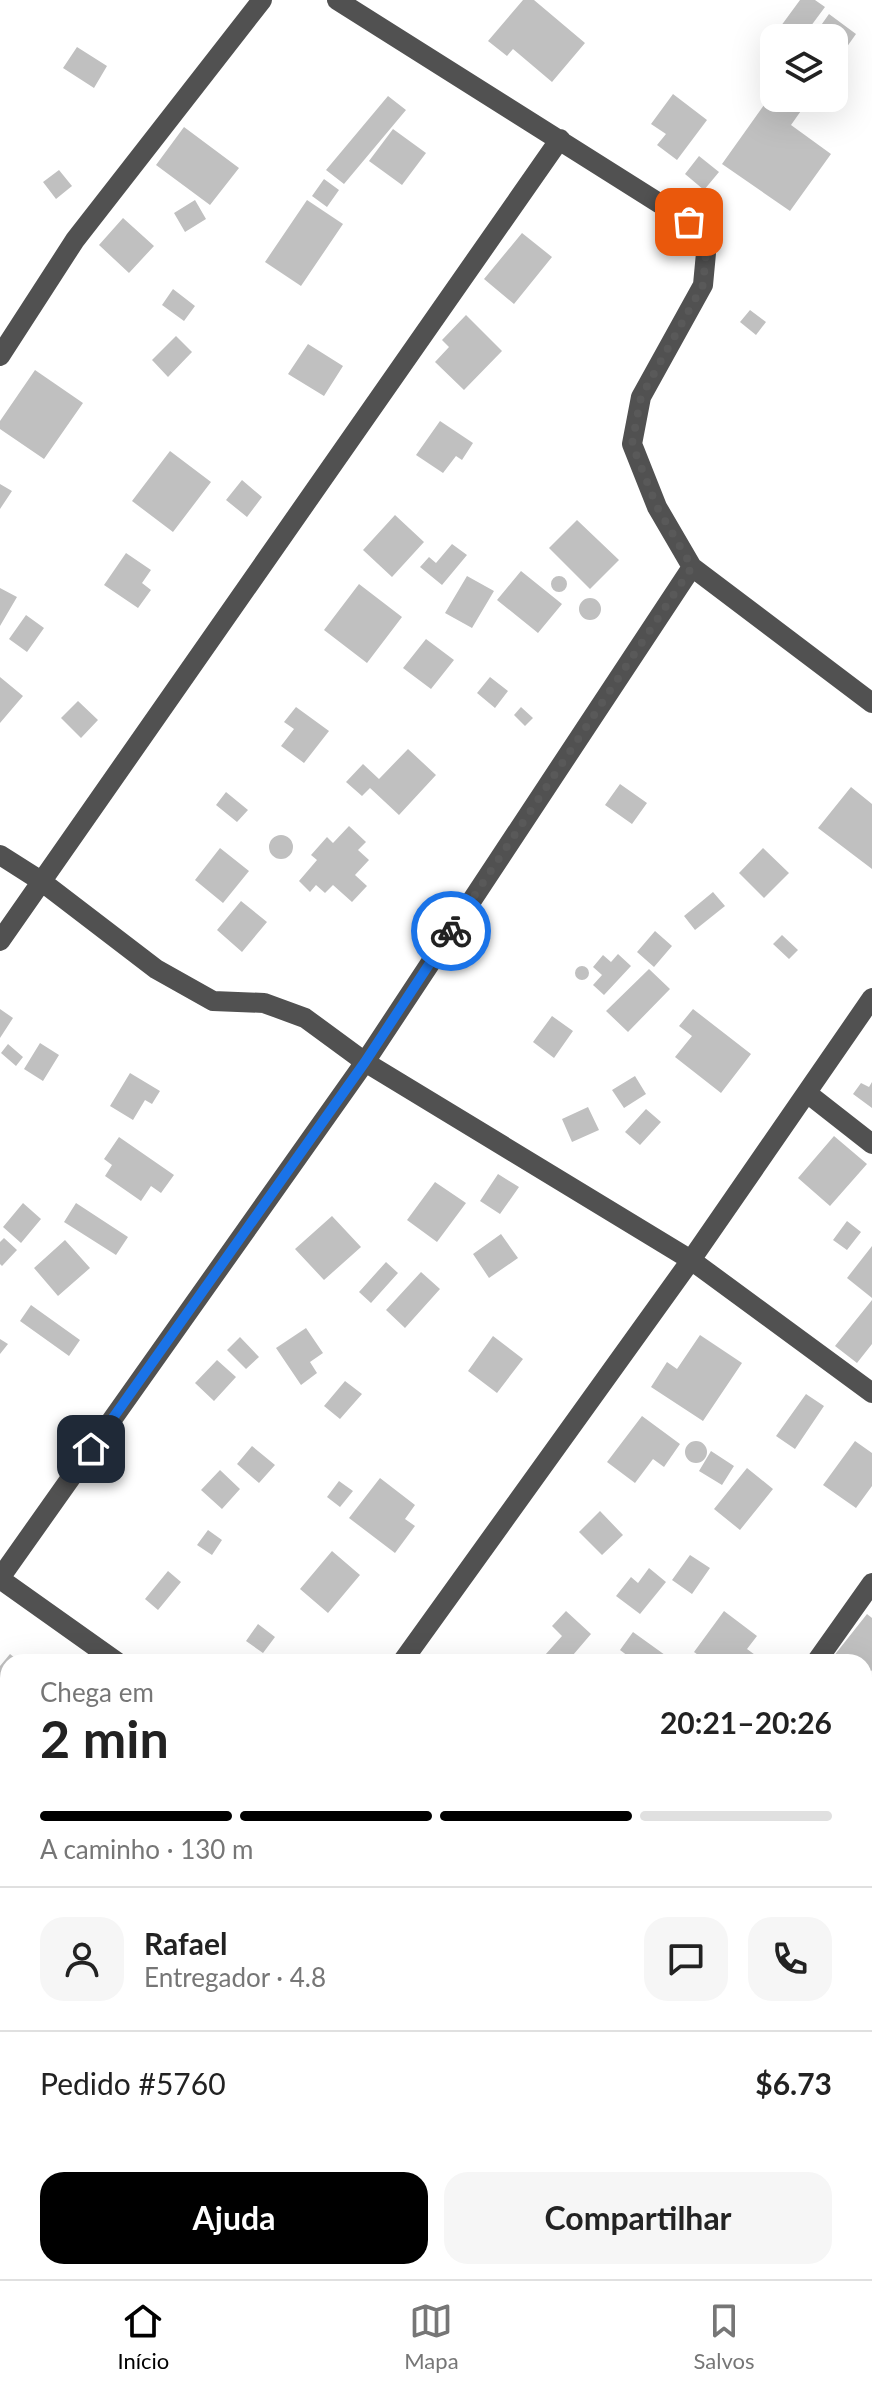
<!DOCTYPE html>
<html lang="pt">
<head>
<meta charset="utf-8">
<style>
	body { margin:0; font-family:Lato,sans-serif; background:#f6f6f6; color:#222; height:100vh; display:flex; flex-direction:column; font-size:30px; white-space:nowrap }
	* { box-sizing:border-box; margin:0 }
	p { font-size:26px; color:#767676 }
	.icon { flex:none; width:44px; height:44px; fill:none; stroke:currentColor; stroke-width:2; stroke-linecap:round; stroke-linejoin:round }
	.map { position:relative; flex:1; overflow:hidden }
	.drawer { position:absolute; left:0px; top:1654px; width:872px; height:626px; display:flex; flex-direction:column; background:#fff; border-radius:24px 24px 0 0; box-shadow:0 8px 32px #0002 }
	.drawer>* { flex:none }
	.tools { position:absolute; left:760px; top:24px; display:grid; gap:16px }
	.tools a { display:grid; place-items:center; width:88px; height:88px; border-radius:16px; background:#fff; box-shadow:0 8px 32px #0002; font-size:40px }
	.pin { position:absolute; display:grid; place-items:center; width:68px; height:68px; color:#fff; margin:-34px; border-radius:16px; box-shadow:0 4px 12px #0006 }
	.courier { position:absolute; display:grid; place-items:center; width:80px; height:80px; margin:-40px; border:6px solid #1a73e8; border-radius:50%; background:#fff; color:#222; box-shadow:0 2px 10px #0007 }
	.head em { font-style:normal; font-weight:700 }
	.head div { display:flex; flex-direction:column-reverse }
	.head { display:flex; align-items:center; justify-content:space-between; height:136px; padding:0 40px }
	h1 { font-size:52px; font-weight:700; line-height:60px }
	.bar { display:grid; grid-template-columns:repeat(4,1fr); gap:12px 8px; align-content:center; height:96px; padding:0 40px }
	.bar i { height:10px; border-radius:6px; background:#e0e0e0 }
	.bar .selected { background:#000 }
	.bar p { grid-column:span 4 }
	.line { display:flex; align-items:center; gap:20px; padding:0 40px; border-top:2px solid #e0e0e0 }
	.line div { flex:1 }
	.round { display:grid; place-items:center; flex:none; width:84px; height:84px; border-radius:24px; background:#f6f6f6 }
	.primary-button { display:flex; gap:16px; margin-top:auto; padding:16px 40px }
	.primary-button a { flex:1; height:92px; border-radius:24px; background:#000; color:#fff; font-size:32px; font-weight:700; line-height:92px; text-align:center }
	.primary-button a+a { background:#f6f6f6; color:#222 }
	.dock { display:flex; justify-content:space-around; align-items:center; height:112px; border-top:2px solid #e0e0e0; background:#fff; font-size:22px; color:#767676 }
	.dock a { display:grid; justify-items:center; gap:4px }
	.dock .selected { color:#000 }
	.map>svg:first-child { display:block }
	.building { fill:#c0c0c0 }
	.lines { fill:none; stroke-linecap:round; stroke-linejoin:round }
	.minor { stroke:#515151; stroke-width:20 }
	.done { stroke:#595959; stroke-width:8; stroke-dasharray:0 14.4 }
	.route { stroke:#1a73e8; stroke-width:10 }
</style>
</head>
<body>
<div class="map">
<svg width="872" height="2279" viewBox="0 0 872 2279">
	<rect width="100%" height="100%" fill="#fff"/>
	<path class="building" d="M523,0H534L585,43L552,82L513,49L507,56L488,41Z
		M800,0H815L825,7L802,38H789L778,30Z
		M829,14L856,34L834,65V38H812Z
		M77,47L107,66L94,88L63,68Z
		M774,91V98H810L791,125L831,154L790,211L722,164Z
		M673,94L707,120L677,160L657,145L666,134L651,124Z
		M388,96L406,110L344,184L326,170Z
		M184,127L239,168L210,205L156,165Z
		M393,129L426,153L402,185L369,161Z
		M699,156L719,172L704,190L685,174Z
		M59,170L72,186L56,199L43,182Z
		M324,179L339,190L327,207L312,196Z
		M195,200L206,219L185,232L174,213Z
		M307,200L343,224L301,286L265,262Z
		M123,218L154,246L129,273L99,245Z
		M522,233L552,257L514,304L484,279Z
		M173,289L195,306L184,321L162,305Z
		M750,310L766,322L756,335L740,322Z
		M466,315L502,351L464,390L435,362L449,347L442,340Z
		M176,336L192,352L168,377L152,360Z
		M308,344L343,366L324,396L288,374Z
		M35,370L83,403L44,459L0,429V421Z
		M440,421L473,443L462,460L456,456L443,473L416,455Z
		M170,451L211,482L173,532L132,501Z
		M242,480L262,497L247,517L226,500Z
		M0,484L12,491L0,509Z
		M395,515L424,542L392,577L363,550Z
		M577,520L619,560L590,589L549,548Z
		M452,544L467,555L442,585L420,567L429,557L436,563Z
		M126,553L151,570L142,583L151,590L138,608L104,585Z
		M521,571L562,604L538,633L497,600Z
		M551 584a8 8 0 1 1 16 0a8 8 0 1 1-16 0Z
		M467,576L494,591L472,628L445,613Z
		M359,584L402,617L367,663L324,630Z
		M0,588L17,597L0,626Z
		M579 609a11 11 0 1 1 22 0a11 11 0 1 1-22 0Z
		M26,615L44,628L27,652L9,639Z
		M426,639L454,660L431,689L403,668Z
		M0,677L23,696L0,723Z
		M490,677L508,691L495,708L477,693Z
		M78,701L98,720L81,738L61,718Z
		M296,707L329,731L304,763L281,746L294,729L284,722Z
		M521,707L533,718L525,726L514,715Z
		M408,749L436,775L399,815L370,788L362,796L346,782L363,764L379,779Z
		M620,784L647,803L632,824L605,805Z
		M851,787L872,804V869L818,828Z
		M226,792L248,810L237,822L216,805Z
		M349,826L366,842L358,850L369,860L355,875L367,886L352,902L333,885L325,893L316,885L310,892L299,881L317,860L311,855L327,837L333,843Z
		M269 847a12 12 0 1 1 24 0a12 12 0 1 1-24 0Z
		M220,848L249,871L223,903L195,880Z
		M763,848L789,873L764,898L739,873Z
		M713,892L725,906L695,930L684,916Z
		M241,901L267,922L242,952L217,930Z
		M655,931L672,946L654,967L637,952Z
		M782,935L798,950L789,959L773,944Z
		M618,954L631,966L604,995L593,985L602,975L593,967L603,955L611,962Z
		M575 973a7 7 0 1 1 14 0a7 7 0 1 1-14 0Z
		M649,969L670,989L628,1032L606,1011Z
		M0,1009L13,1018L0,1038Z
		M693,1009L751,1054L721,1093L675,1057L692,1036L679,1026Z
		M552,1016L573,1031L554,1058L533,1042Z
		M40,1043L59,1055L43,1081L24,1069Z
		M8,1044L23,1057L16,1066L1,1053Z
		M130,1073L160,1091L152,1104L145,1100L133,1120L110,1106Z
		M635,1076L646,1094L624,1108L612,1090Z
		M872,1082V1108L853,1094L861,1083L869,1087Z
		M588,1107L599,1130L572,1142L562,1119Z
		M646,1109L661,1122L640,1145L625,1132Z
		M834,1136L867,1164L830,1206L798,1178Z
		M119,1137L174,1175L161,1193L151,1186L141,1201L105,1176L112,1165L104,1159Z
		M498,1174L519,1187L500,1214L480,1201Z
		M435,1182L466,1203L437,1242L407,1220Z
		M23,1203L41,1219L21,1243L3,1227Z
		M76,1203L128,1237L116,1255L64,1222Z
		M332,1216L361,1247L324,1280L295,1249Z
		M847,1221L861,1232L847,1250L833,1240Z
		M501,1234L518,1258L489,1278L473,1254Z
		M4,1238L17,1250L2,1266L0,1264V1242Z
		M65,1240L90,1268L58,1296L34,1268Z
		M872,1246V1298L847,1278Z
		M386,1262L398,1273L371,1303L359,1292Z
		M421,1272L440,1289L405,1328L386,1310Z
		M872,1300V1344L857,1363L835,1346Z
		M31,1305L80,1340L69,1356L20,1321Z
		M306,1328L323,1353L310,1362L317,1373L301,1385L276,1348Z
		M700,1335L742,1363L703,1421L651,1387L667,1362L677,1369Z
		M493,1336L523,1359L497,1393L468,1371Z
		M240,1337L259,1357L246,1369L227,1350Z
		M0,1339L8,1344L0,1354Z
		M217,1360L236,1377L214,1401L195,1383Z
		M345,1381L362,1394L340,1419L324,1406Z
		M806,1394L824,1406L795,1449L776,1436Z
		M642,1416L680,1444L664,1467L653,1459L635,1483L607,1462Z
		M855,1441L872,1453V1486L856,1508L823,1485Z
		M685 1452a11 11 0 1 1 22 0a11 11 0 1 1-22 0Z
		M252,1446L275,1465L259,1483L237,1464Z
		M711,1451L734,1466L722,1485L699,1471Z
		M747,1468L773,1489L740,1530L714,1509Z
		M220,1470L240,1489L222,1509L201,1490Z
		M380,1478L415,1505L405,1519L415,1526L395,1553L349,1518Z
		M339,1481L353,1491L340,1507L327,1497Z
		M600,1511L623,1535L602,1555L579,1532Z
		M208,1530L222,1540L212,1555L197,1545Z
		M332,1551L360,1575L328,1613L300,1589Z
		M690,1555L710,1568L692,1594L672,1580Z
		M649,1568L666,1582L640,1614L616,1596L631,1577L638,1583Z
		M168,1571L181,1582L158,1610L145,1599Z
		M566,1611L591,1634L567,1662H552L545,1655L562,1636L552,1626Z
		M724,1611L757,1636L747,1649L762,1660L760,1662H708L694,1652Z
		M867,1614L872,1618V1670L864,1680V1662H829Z
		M258,1624L275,1637L263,1653L246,1641Z
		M633,1632L665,1655L660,1662H636L620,1650Z
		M10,1654L20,1662H8V1717L0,1710V1666Z
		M864,1721L872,1725V1789L864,1803Z
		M8,1802V1855L0,1865V1812Z
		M8,1937V1993L0,1985V1945Z
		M872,1986V2040L864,2034V1996Z
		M325,2272H359L371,2279H321Z
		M402,2272H437L448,2279H408Z
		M629,2272H659L662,2274L658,2279H638Z"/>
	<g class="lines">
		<path class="minor" d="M337,0L689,222L706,253L703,285L641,397L632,444L657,507L692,567L872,703
			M0,356L75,240L262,0
			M0,855L41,881L156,969L213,1001L264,1003L305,1018L365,1062L691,1260L872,1393
			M0,941L560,139
			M807,1093L872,1144
			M0,1578L365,1062L692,567
			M0,1579L117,1662
			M402,1662L691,1260L872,998
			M816,1662L872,1583
			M864,1909L872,1898
			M0,2226L8,2214
			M864,2231L872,2238
			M397,2272L400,2279
			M551,2279L558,2272"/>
	</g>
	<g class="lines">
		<path class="done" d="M451,931L692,567L657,507L632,444L641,397L703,285L706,253L689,222"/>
		<path class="route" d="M91,1449L365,1062L451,931"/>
	</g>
</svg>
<div class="tools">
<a><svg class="icon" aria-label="layers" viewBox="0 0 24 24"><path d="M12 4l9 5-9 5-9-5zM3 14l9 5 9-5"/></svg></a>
</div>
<div class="pin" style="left:689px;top:222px;background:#ea580c"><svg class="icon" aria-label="bag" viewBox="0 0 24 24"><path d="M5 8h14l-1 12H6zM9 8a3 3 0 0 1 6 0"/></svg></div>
<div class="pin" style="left:91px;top:1449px;background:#1f2937"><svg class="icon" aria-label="home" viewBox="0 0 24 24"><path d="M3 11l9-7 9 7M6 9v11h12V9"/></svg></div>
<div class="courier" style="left:451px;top:931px"><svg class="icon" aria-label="bike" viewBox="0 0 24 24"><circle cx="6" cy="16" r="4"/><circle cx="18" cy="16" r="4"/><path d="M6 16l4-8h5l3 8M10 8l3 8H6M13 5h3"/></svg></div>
<section class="drawer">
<div class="head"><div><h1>2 min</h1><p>Chega em</p></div><em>20:21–20:26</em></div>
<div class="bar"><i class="selected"></i><i class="selected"></i><i class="selected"></i><i></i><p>A caminho · 130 m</p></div>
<div class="line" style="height:144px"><a class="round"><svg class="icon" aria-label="person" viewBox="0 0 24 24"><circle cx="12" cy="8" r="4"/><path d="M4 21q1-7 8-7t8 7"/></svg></a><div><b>Rafael</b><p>Entregador · 4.8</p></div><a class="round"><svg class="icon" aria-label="chat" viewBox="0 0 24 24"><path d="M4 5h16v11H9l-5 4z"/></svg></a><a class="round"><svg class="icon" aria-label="phone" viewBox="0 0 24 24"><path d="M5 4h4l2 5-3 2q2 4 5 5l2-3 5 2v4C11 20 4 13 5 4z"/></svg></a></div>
<div class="line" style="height:104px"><div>Pedido #5760</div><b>$6.73</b></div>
<div class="primary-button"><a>Ajuda</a><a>Compartilhar</a></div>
</section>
</div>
<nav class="dock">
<a class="selected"><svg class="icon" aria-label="home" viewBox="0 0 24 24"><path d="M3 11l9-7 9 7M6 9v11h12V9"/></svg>Início</a>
<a><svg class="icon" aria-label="map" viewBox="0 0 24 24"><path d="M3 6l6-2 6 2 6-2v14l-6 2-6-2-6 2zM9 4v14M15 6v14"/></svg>Mapa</a>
<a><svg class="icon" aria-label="saved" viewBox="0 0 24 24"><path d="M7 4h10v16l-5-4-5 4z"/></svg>Salvos</a>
</nav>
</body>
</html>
